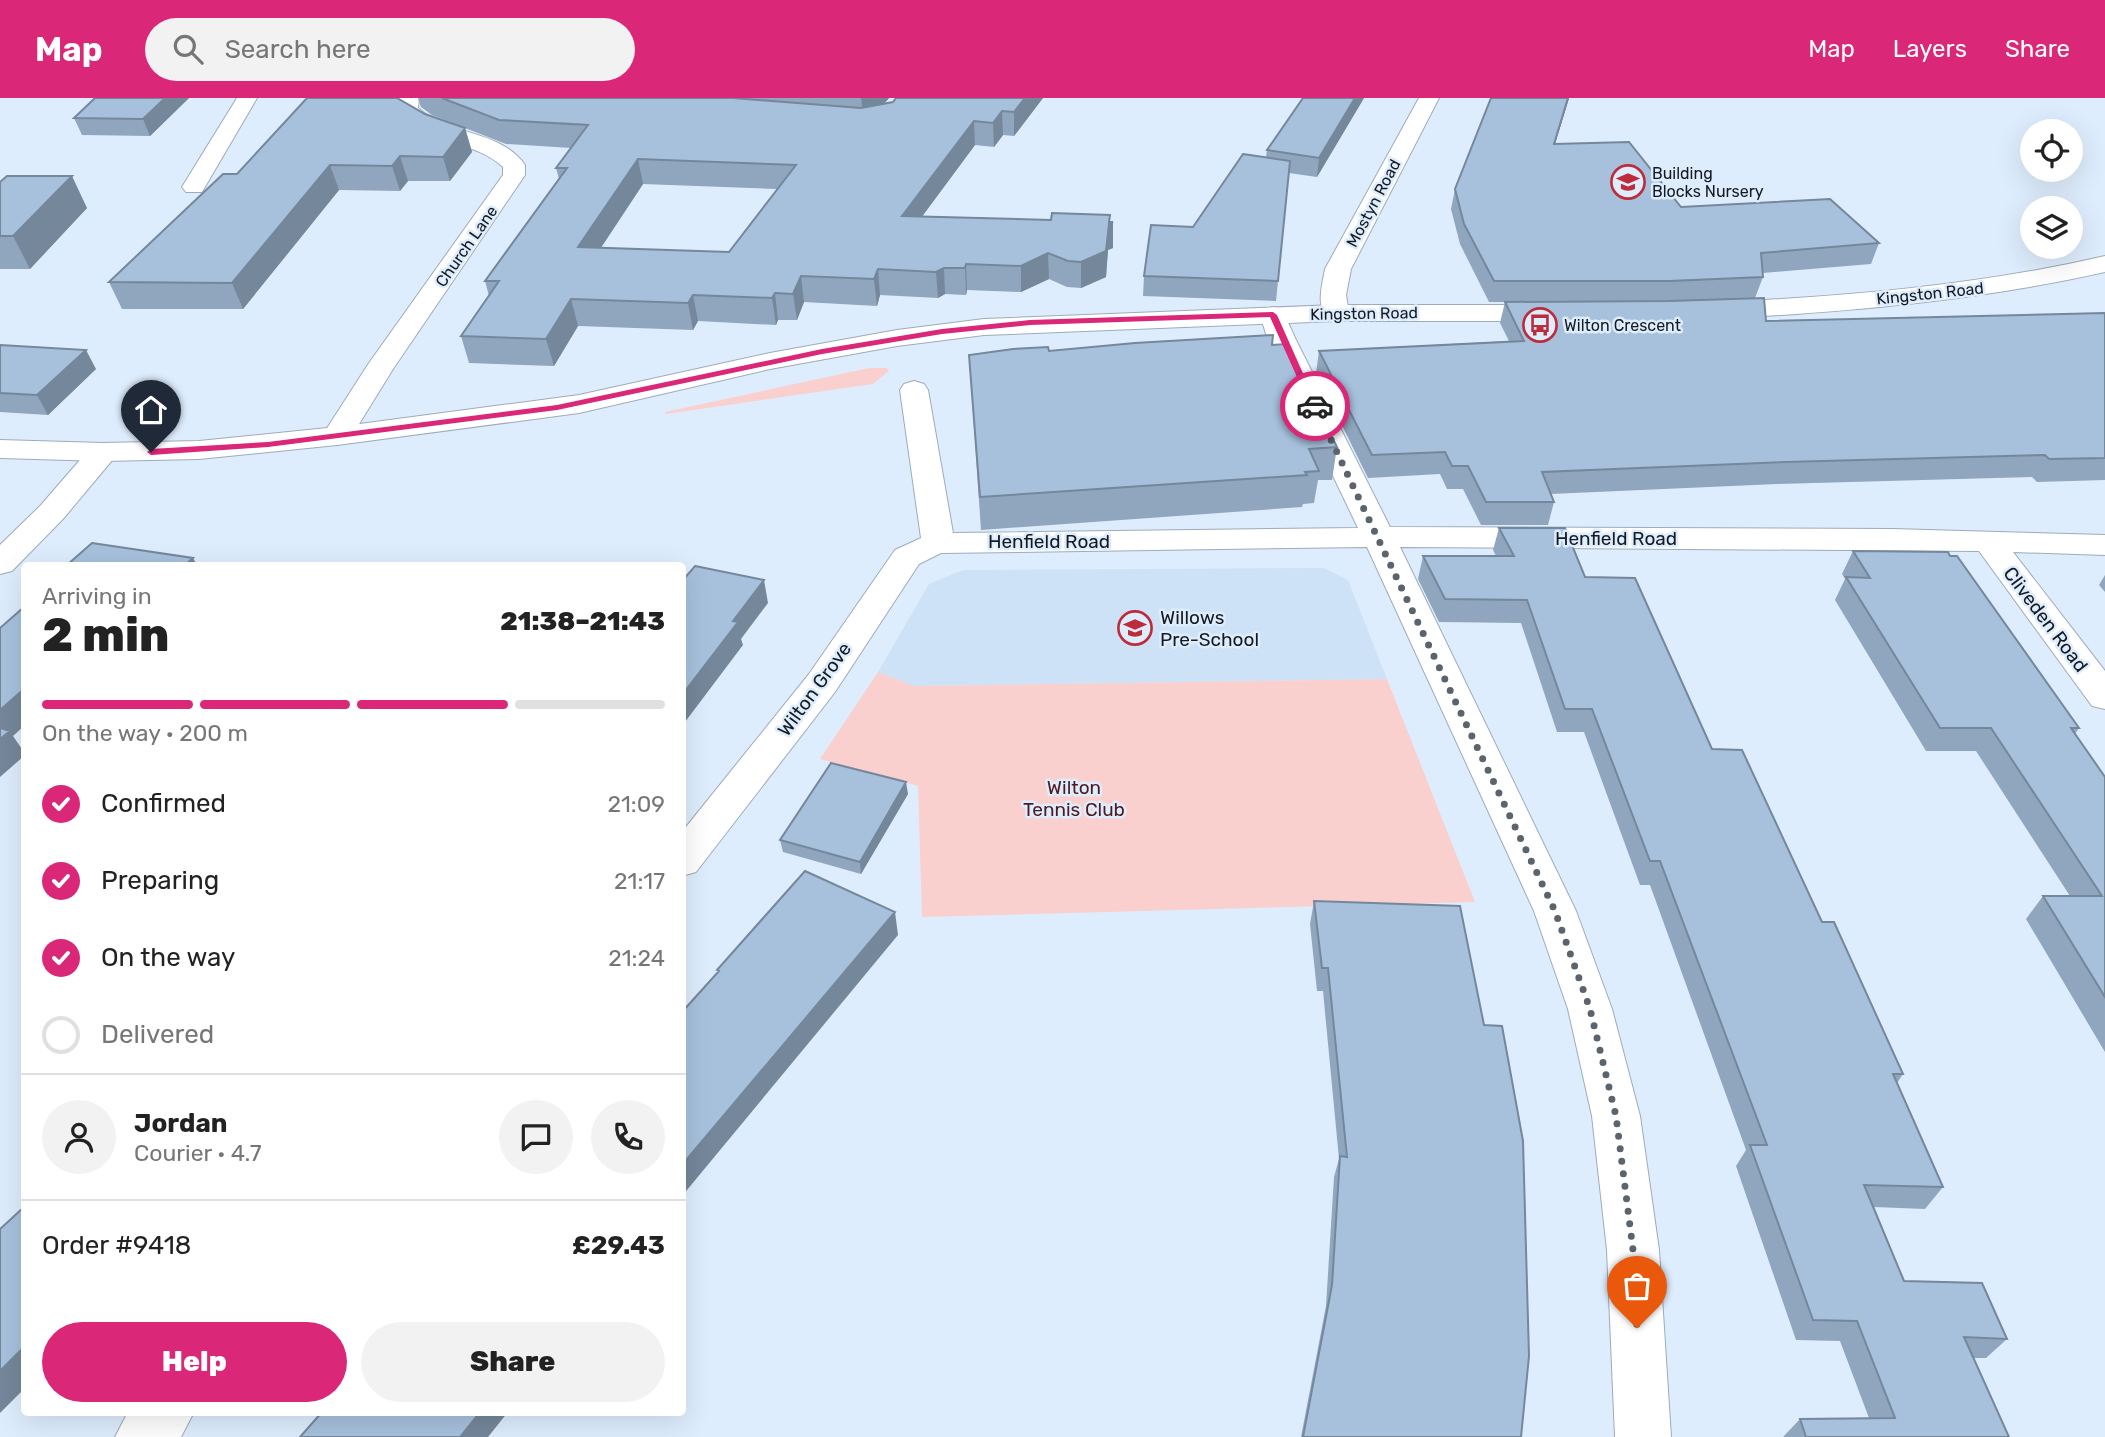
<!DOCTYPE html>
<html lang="en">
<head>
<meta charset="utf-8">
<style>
	body { margin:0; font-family:Rubik,sans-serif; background:#f2f2f2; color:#222; height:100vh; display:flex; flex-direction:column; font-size:26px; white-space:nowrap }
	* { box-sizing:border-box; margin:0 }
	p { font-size:23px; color:#767676 }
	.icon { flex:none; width:38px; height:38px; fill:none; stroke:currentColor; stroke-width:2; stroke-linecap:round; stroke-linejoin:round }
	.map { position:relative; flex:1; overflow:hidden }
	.drawer { position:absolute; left:21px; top:464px; width:665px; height:854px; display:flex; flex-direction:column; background:#fff; border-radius:7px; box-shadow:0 7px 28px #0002 }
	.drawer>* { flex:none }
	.fabs { position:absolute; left:2020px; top:21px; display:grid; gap:14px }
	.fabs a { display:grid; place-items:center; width:63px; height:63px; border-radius:50%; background:#fff; box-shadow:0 7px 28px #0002; font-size:35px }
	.pin { position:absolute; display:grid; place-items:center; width:60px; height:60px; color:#fff; margin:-72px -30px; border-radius:50% 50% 50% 0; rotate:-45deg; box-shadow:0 0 7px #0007 }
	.pin .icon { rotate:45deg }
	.courier { position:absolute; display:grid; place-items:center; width:70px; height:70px; margin:-35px; border:5px solid #db2777; border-radius:50%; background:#fff; color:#222; box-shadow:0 2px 9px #0007 }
	.overview em { font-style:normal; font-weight:800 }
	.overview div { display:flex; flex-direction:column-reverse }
	.overview { display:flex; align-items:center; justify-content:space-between; height:119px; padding:0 21px }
	h1 { font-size:46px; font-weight:800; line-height:52px }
	.bar { display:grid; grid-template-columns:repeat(4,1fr); gap:10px 7px; align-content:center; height:84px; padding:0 21px }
	.bar i { height:9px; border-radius:5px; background:#e0e0e0 }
	.bar .selected { background:#db2777 }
	.bar p { grid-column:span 4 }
	.line { display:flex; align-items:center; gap:18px; padding:0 21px; border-top:2px solid #e0e0e0 }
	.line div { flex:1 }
	.round { display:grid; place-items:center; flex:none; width:74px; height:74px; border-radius:37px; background:#f2f2f2 }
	ol { padding:0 21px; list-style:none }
	li { display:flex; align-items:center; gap:21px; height:77px }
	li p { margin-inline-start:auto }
	li .icon { padding:7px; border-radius:50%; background:#db2777; color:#fff; stroke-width:4 }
	li:last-child { color:#767676 }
	li i { width:38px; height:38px; border:4px solid #e0e0e0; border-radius:50% }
	.action { display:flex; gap:14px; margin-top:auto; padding:14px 21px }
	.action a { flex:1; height:80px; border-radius:42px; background:#db2777; color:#fff; font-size:28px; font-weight:800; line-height:80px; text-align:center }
	.action a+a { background:#f2f2f2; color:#222 }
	header { display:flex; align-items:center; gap:42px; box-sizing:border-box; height:98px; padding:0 35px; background:#db2777; color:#fff }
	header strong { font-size:33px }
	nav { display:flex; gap:38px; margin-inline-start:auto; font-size:24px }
	.search { width:490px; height:63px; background:#f2f2f2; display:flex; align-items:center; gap:18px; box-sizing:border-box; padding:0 24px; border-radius:38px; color:#767676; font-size:26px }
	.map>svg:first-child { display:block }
	.built { fill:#cde1f7 }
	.green { fill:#fad0ce }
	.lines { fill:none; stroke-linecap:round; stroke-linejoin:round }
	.minor-casing { stroke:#9dabba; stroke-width:2 }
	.major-casing { stroke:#9dabba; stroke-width:2 }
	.minor { fill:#fff; fill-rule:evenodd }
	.major { fill:#fff; fill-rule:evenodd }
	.wall { fill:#90a6be; fill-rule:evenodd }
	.shaded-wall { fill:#75879b }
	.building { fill:#a7c1dd; stroke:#75879b; stroke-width:2; fill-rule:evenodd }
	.route { fill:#db2777 }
	.done { stroke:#5b646d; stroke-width:7; stroke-dasharray:0 12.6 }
	.labels { text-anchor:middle; stroke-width:5; stroke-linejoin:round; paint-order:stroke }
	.far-poi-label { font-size:16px; fill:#151a20; stroke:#deedfd; text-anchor:start }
	.far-street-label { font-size:16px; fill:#151a20; stroke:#deedfd }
	.street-label { font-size:19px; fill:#151a20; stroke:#deedfd }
	.poi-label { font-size:19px; fill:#151a20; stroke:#deedfd; text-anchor:start }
	.park-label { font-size:19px; fill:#4e1a1c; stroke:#deedfd }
</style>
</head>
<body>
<header>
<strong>Map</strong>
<div class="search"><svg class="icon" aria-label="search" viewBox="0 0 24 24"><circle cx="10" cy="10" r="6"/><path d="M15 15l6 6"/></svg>Search here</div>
<nav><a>Map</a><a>Layers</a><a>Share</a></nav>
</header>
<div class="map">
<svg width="2105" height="1339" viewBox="0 0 2105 1339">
	<rect width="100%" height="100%" fill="#deedfd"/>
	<path class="built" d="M1324,470L1348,482L1387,581L914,588L878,574L929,486L963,472Z"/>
	<path class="green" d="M869,270H887L889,273L873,286L666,316L665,314Z
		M878,574L914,588L1387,581L1475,804L922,819L918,688L820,661Z"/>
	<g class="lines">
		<g class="minor-casing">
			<path id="minor" d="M237,0H257L202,94H186L182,89Z
				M399,0H419L418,10C448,38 500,31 525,67V77L393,271L348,344L337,347L326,344L322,338L369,265L503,77V69C472,40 421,47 396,11Z
				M1419,0H1439L1351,171L1346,197L1349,215L1345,221L1336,223L1327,221C1316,206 1322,188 1325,171Z
				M1273,209L1282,211L1296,242L1390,429L1892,431L2105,437V457L2013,454L2105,573V611L2092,608L1979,453L1400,449L1576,813L1612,911L1640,1018L1659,1152L1671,1339H1615L1607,1152L1592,1018L1568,911L1534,813L1367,449L941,455L919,466L835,594L696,774L682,778V734L809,576L895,452L921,440L900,292L904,286L914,283L924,286L928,292L953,435L1358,430L1268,242L1260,217L1264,211Z
				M103,345L114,348L118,354L114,360L63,421L12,473L0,476V447L41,407L92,348Z
				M128,1314H194L181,1339H115Z"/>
		</g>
		<g class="major-casing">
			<path id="major" d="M2105,158V174C1976,203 1845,214 1713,221L1704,219L1700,213L1704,207L1713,205C1845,198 1976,188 2105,158Z
				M1336,207H1555L1564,209L1568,215L1564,221L1555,223H1336L984,237L897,248L770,271L579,315L337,347L199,361L103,363L0,360V342L103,345L199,343L337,329L579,297L770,255L897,232L984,221Z"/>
		</g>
		<use href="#minor" class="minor"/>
		<use href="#major" class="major"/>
	</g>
	<path class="wall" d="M95,0H189L150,38L82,37L74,20Z
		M307,0H398V1L425,16L458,27L432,17L421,9L418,0H889L884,6L893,4L896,0H1043L1014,38L1003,37L994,49L975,47L922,118L1113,124V150L1108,152L1106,179L1081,190L1067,189L1049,181L1021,194L967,192L966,197L945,196L938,200L880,197L877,208L804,204L797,222H778L776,227L698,223L693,232L578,228L554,268L469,265L461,238L489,198L485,183L559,81L556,70L571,50L506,46L465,30L472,54L450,83H408L400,93L339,92L243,211H122L109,184L237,76ZM643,86L777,91L729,154L601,150Z
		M1364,0L1317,79L1289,75L1276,203L1143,198L1144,178L1193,129L1266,59L1267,52Z
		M1491,0H1569L1555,46L1681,109L1879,145L1871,166L1763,175V179L1755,200L1766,223L2105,215V382L2037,384L2032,379L1777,386L1551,396L1554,404L1548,427H1481L1463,391H1447L1440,376L1368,380L1316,275L1319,253L1509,243L1500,225L1505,204H1489L1460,146L1451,111L1455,91Z
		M0,84L87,110L30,171H0Z
		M0,247L96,271L48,317L0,314Z
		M1272,247L1337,349L1332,382H1318L1314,405L1303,406L1302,409L981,432L969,257L1049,253Z
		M1499,430L1585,479L1712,651L1822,824L1903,976L1897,985L1943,1089L1925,1111L1874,1109L1904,1183L2007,1241L1986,1260H1973L2009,1339L1869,1320L1840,1243L1796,1242L1736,1068L1746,1052L1650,787H1640L1584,634H1557L1521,525L1439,524L1418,481L1423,458H1496L1493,452Z
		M1853,453L2079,630L2075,636L2105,679V954L2026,821L2043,798H2070L1976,653H1926L1835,502L1845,481L1842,476Z
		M2105,477V494L2099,487Z
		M908,696L861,776L783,754L780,742Z
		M1314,803L1521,1339H1301L1326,1208L1334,1079L1339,1061L1323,893H1317L1310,826Z
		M1800,1321L1806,1339H1783Z"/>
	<path class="shaded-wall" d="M165,0H189L150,38L143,21Z
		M861,0H889L877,14L863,16Z
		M1025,0H1043L1014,38V14Z
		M1355,0H1364L1317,79L1319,60Z
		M1568,0H1569L1549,65L1554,46Z
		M1002,13L1003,37L994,49L993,25Z
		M974,23L975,47L904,143L902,118Z
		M465,30L472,54L450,83L443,59Z
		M400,58L408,83L400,93L392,68Z
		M638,61L643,86L584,175L578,149Z
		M330,67L339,92L243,211L232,185Z
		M72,78L87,110L30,171L13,138Z
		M1110,117L1109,126L1113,124V150L1108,152L1106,179L1081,190V164Z
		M1048,155L1049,181L1021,194V168Z
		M966,166L967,192L966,197L965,170Z
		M944,170L945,196L938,200L936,174Z
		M878,171L880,197L877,208L874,181Z
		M801,178L804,204L797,222L793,196Z
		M775,195L778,222L776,227L772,200Z
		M693,197L698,223L693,232L688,205Z
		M571,201L578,228L554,268L546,241Z
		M86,252L96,271L48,317L37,297Z
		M193,460L197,467H185Z
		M764,482L768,505L741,541L743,547L682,628V597L733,523Z
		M24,591V628L13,638L24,654V658L0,679V612Z
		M906,684L908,696L861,776L860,764Z
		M895,814L898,837L682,1098V1067Z
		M24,1249V1291L0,1315V1273Z
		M480,1314H508L488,1339H460Z"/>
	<path class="building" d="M95,0H165L143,21L74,20Z
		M307,0H397L425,16L465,30L443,59L400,58L392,68L330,67L232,185L109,184L223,76H237Z
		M442,0H733L861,10L893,4L896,0H1025L1014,14L1002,13L993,25L974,23L902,118L1051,122L1052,115L1110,117L1109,124H1113L1109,126L1106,153L1081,164L1068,163L1048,155L1021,168L966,166L965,170H944L936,174L878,171L874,181L801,178L793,196L775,195L772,200L693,197L688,205L571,201L546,241L461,238L499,183H485L567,70H556L588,27L499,22ZM638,61L796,67L729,154L578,149Z
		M1303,0H1355L1319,60L1267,52Z
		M1491,0H1568L1554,46L1629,44L1681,109L1830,101L1879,145L1761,155L1763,179L1669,183H1494L1464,126L1455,91Z
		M1243,56L1290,63L1278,183L1144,178L1151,127L1193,129Z
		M7,78H72L13,138H0V84Z
		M1764,200L1766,223L2105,215V360L2049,361L2045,357L1786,364L1542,374L1554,404H1486L1468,368H1452L1445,354L1372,357L1319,253L1524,243L1505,204L1669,203Z
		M1273,237L1272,247L1286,246L1337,349L1309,351L1319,373L1305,374L1307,377L980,399L969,257L1013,251L1048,249L1049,253L1135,245Z
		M0,247L86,252L37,297L0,295Z
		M1499,430H1565L1585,479L1635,480L1712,651L1742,652L1822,824H1834L1903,976H1893L1943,1089L1864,1087L1904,1183L1982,1185L2007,1241L1964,1239L2009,1339H1806L1800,1321L1895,1320L1857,1223L1813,1222L1750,1047H1767L1660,763H1650L1592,611H1565L1527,502L1445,501L1423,458H1514Z
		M92,445L193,460L185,467H67Z
		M1853,453L1948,454L1950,458H1957L2079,630H2071L2105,679V899L2043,798H2102L1991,630H1940L1846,479L1870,480Z
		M695,468L764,482L733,523L738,524L682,597V483Z
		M24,509V591L0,612V530Z
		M0,630L10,633L0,641Z
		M831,665L906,684L860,764L780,742Z
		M805,773L895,814L682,1067V914L719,873L717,872Z
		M1314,803L1460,808L1484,927L1502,928L1523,1043L1529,1258L1521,1339H1303L1332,1187L1340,1058L1347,1059L1328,870H1322Z
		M24,1109V1249L0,1273V1131Z
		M322,1314H480L460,1339H300Z"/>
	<path class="route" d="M1273,214L1277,217L1318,309L1310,308L1270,219L1030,227L942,236L822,256L557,312L268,349L151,357L147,354L151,351L268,344L557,307L822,251L942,231L1030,222Z"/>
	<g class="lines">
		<path class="done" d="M1315,308L1555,813L1590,911L1616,1018L1633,1152L1637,1230"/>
	</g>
	<defs>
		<g id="school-ring" transform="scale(1.75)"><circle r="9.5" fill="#deedfd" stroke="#bd2c3b" stroke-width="1.5"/><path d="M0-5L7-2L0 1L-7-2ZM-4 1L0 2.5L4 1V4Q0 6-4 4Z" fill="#bd2c3b"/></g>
		<g id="bus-ring" transform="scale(1.75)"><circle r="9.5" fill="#deedfd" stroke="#bd2c3b" stroke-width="1.5"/><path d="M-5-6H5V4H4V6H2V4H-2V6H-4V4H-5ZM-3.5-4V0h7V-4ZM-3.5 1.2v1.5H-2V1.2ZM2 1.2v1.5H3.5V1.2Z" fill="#bd2c3b"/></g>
	</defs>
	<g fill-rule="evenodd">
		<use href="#school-ring" x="1628" y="84"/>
		<use href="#bus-ring" x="1540" y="227"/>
		<use href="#school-ring" x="1135" y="530"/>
	</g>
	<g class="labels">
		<g class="far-poi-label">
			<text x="1652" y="81">Building<tspan x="1652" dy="18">Blocks Nursery</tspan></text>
			<text x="1564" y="233">Wilton Crescent</text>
		</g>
		<g class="far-street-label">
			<text transform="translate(1373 105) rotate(-62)" y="6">Mostyn Road</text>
			<text transform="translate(466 148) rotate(-55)" y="6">Church Lane</text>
			<text transform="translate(1930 195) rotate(-6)" y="6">Kingston Road</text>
			<text transform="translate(1364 215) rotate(-1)" y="6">Kingston Road</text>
		</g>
		<g class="street-label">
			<text x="1616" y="447">Henfield Road</text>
			<text x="1049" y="450">Henfield Road</text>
			<text transform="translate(2046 521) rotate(53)" y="7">Cliveden Road</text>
			<text transform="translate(814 591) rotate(-54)" y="7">Wilton Grove</text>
		</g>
		<g class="poi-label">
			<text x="1160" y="526">Willows<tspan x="1160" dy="22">Pre-School</tspan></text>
		</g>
		<g class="park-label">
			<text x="1074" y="696">Wilton<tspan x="1074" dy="22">Tennis Club</tspan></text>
		</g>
	</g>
</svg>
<div class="fabs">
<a><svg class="icon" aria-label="locate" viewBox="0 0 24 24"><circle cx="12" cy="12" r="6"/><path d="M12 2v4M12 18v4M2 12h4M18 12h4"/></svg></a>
<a><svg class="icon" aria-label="layers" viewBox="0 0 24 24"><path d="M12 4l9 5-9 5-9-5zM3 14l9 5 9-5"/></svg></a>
</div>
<div class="pin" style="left:1637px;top:1230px;background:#ea580c"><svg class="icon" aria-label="bag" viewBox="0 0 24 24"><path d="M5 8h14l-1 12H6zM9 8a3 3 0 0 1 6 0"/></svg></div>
<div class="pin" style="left:151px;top:354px;background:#1f2937"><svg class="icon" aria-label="home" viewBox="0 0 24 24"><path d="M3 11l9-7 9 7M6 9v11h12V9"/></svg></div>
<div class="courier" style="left:1315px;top:308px"><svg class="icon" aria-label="car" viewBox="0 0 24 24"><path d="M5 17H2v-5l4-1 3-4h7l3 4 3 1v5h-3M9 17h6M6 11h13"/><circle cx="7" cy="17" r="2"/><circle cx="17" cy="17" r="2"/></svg></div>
<section class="drawer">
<div class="overview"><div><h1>2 min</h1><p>Arriving in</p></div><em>21:38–21:43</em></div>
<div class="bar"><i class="selected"></i><i class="selected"></i><i class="selected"></i><i></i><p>On the way · 200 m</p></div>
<ol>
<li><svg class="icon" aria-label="check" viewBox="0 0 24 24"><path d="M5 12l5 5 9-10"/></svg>Confirmed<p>21:09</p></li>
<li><svg class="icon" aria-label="check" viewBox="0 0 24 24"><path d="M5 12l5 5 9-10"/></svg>Preparing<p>21:17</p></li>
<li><svg class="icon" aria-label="check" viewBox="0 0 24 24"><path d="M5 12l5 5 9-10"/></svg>On the way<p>21:24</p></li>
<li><i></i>Delivered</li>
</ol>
<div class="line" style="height:126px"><a class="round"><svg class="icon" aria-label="person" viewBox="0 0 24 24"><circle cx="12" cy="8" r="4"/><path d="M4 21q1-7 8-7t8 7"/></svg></a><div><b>Jordan</b><p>Courier · 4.7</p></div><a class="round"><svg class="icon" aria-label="chat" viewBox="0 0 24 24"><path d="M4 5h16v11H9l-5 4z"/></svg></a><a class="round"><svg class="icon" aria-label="phone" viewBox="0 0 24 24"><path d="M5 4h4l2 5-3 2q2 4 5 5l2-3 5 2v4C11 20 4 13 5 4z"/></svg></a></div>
<div class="line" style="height:91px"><div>Order #9418</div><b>£29.43</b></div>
<div class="action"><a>Help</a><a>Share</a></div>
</section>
</div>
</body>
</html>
